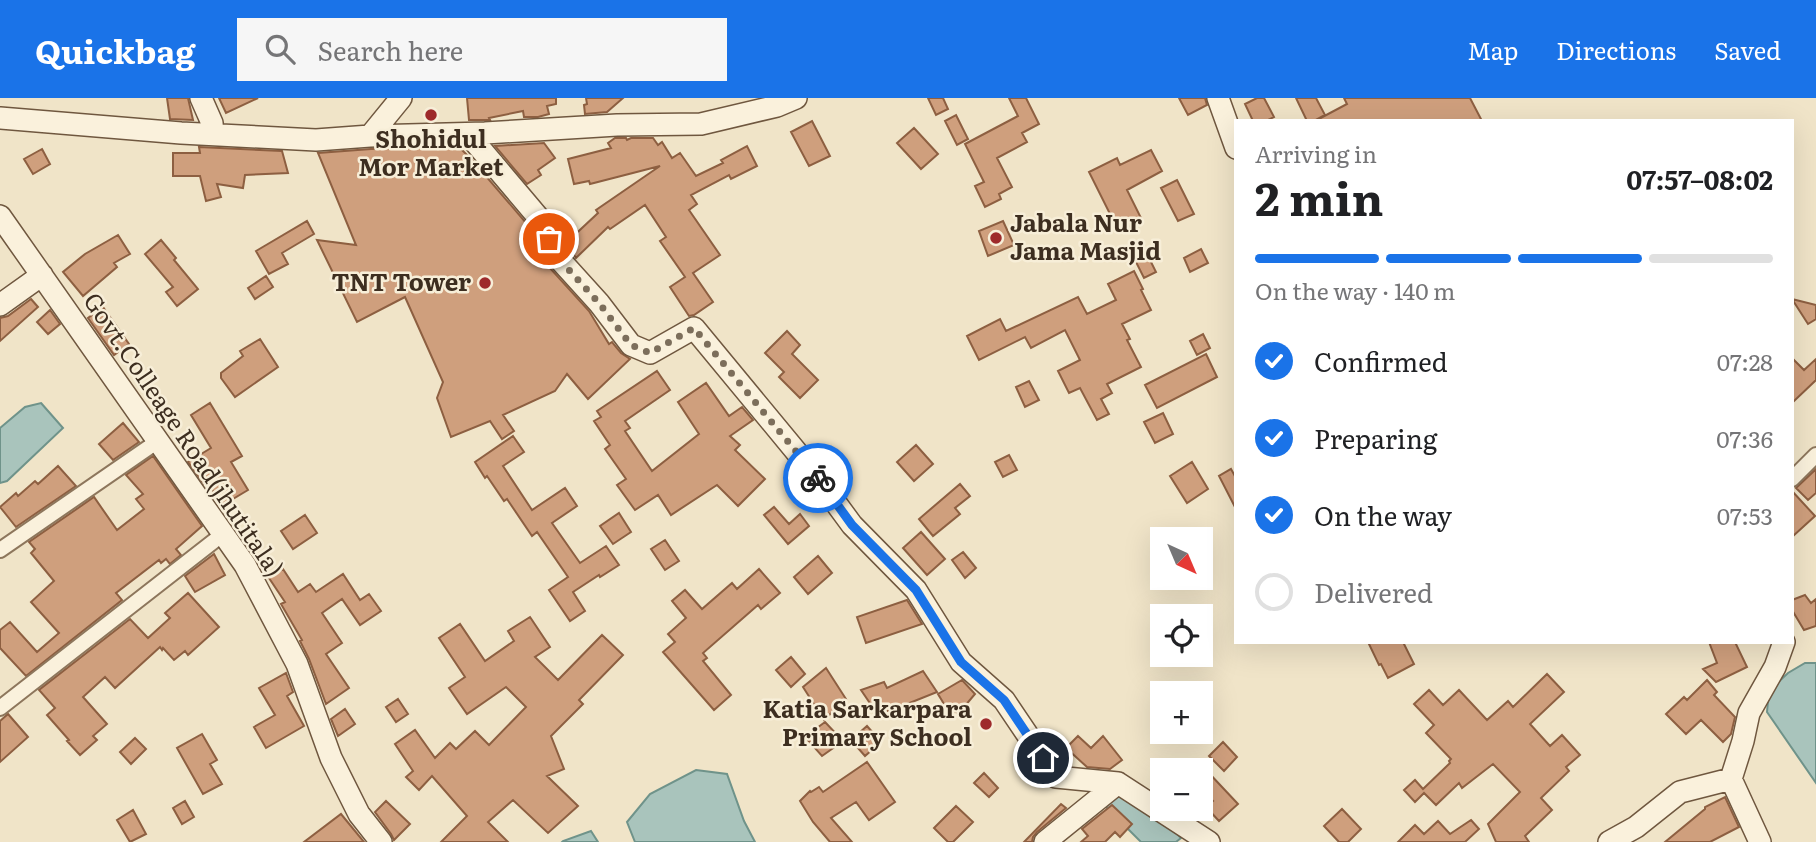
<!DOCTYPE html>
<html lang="en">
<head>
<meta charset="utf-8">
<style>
	body { margin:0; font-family:Literata,serif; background:#f6f6f6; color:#202124; height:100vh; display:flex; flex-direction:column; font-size:26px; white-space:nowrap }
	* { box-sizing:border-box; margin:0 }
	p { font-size:23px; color:#757577 }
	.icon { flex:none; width:38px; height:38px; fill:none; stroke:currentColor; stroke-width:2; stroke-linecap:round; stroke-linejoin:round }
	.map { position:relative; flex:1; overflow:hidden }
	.side { position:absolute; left:1234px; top:21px; width:560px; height:525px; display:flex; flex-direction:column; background:#fff; border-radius:0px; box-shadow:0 7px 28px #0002 }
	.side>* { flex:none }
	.needle { width:46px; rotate:136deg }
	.controls { position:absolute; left:1150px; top:429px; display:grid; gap:14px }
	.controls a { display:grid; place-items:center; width:63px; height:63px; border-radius:0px; background:#fff; box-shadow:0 7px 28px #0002; font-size:35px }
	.pin { position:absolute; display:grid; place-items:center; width:60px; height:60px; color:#fff; margin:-30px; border:4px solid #fff; border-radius:50%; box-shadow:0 2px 7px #0007 }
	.courier { position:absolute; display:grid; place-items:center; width:70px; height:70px; margin:-35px; border:5px solid #1a73e8; border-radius:50%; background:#fff; color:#222; box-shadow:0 2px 9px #0007 }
	.head em { font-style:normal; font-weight:700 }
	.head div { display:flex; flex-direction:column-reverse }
	.head { display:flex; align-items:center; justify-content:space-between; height:119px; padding:0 21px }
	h1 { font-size:46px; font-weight:700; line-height:52px }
	.bar { display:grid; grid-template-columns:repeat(4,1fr); gap:10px 7px; align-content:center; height:84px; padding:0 21px }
	.bar i { height:9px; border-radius:5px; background:#e0e0e0 }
	.bar .selected { background:#1a73e8 }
	.bar p { grid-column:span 4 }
	ol { padding:0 21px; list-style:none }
	li { display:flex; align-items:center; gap:21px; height:77px }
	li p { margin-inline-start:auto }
	li .icon { padding:7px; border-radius:50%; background:#1a73e8; color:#fff; stroke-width:4 }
	li:last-child { color:#757577 }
	li i { width:38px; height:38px; border:4px solid #e0e0e0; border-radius:50% }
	header { display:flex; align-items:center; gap:42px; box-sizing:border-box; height:98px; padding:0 35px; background:#1a73e8; color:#fff }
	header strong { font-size:33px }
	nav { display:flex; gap:38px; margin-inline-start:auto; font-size:24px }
	.search { width:490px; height:63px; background:#f6f6f6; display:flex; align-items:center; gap:18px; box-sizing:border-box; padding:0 24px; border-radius:0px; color:#757577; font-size:26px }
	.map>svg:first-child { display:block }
	.water { fill:#a9c4bc; stroke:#6f938a; stroke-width:2 }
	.building { fill:#cf9f7d; stroke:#8d5f41; stroke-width:2 }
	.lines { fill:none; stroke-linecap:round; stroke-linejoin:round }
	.street-casing { stroke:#8d765c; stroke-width:18 }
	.secondary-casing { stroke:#6f573f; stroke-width:24 }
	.street { stroke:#faf1dc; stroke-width:14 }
	.secondary { stroke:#faf1dc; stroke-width:21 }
	.done { stroke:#7c6e5b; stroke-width:7; stroke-dasharray:0 12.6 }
	.route { stroke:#1a73e8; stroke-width:9 }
	.poi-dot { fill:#9e2a2b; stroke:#f7eed8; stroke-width:2.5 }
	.labels { text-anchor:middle; stroke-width:5; stroke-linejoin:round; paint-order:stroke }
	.poi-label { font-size:24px; font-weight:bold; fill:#3d2e20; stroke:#f7eed8; text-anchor:end }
	.street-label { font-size:24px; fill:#3d2e20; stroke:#f7eed8 }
</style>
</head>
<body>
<header>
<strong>Quickbag</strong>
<div class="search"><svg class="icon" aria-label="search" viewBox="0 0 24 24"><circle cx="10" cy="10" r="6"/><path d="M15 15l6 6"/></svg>Search here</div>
<nav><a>Map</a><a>Directions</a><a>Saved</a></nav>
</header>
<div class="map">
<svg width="1816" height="744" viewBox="0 0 1816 744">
	<rect width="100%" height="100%" fill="#f0e4c8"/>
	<path class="water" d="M41,305L63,330L7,383L0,385V330L25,309Z
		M1805,565H1816V685L1767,614L1769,593L1788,575Z
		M696,672L727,676L744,723L755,744H635L627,724L650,696Z
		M1121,680L1181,740L1176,744H1141L1099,702Z
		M591,733L598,744H562L563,743Z"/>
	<path class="building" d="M167,0H188L193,22L170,21Z
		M219,0H258L226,15Z
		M467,0H556V6L547,8L549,16L538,19H524L523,13L489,20L490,22H469Z
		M586,0H623L607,14L585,16L584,7L587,6Z
		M928,0H943L948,11L936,17Z
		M1009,0H1026L1039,26L1022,35L1027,44L997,60L1012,89L999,96L1001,101L985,109L975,88L984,84L965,46L1018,18Z
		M1179,0H1205L1207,7L1188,17Z
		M1257,0H1264L1274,19L1266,23H1253L1245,6Z
		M1296,0H1316L1325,17L1314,23H1307Z
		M1344,0H1470L1482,23H1315L1347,6Z
		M956,17L968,41L957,47L945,23Z
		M812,23L830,58L809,68L791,34Z
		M914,30L938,56L921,71L897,45Z
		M615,40H626L627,42L631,40H653L658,47L662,44L672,60L680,55L696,78L723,65L721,62L747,48L757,68L731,81L729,77L691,97L697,106L689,112L720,157L693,175L713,204L694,217L689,218L670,189L685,179L660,143L666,139L645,107L610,131L608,129L576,160L566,145L598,115L596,112L660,68L590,86L589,83L574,86L568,61L611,50L608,45Z
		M544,45L555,60L538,72L541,77L527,86L495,48Z
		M199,49L282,53L288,75L245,77L243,90L217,86L221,99L206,103L200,78H173V55H200Z
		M459,49L473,63L527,126L548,168L589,213L609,246L612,244L621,255L630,261L588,301L567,276L555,293L503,317L514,333L502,341L490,323L451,339L437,300L443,284L405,199L357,224L317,142L356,147L318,55L371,51Z
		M42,51L50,66L33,76L24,61Z
		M1151,52L1162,73L1127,92L1142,122L1119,134L1089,74L1117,60L1120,67Z
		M1177,82L1194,116L1178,123L1161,90Z
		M307,123L314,136L282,155L288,166L269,176L256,153Z
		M1003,123L1014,147L988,158L979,133Z
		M118,137L130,156L114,165L117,169L83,198L63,174L85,156Z
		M161,142L176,160L174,162L198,191L177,208L166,194L173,189L145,156Z
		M1201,151L1208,165L1190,174L1184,160Z
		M1145,152L1156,174L1144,180L1133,158Z
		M1134,173L1143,191L1141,192L1151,212L1122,226L1130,241L1127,242L1141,269L1107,286L1112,295L1101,301L1109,316L1097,322L1080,290L1069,295L1058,273L1080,262L1065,232L1031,250L1025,239L979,262L967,238L1000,221L1006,233L1078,199L1087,216L1116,202L1108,186Z
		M266,178L273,189L255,201L248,190Z
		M31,201L38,209L0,243V220L8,218Z
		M1792,201L1816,207V221L1808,226Z
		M103,209L129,246L114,257L88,220Z
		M50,212L60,226L48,236L37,224Z
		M787,233L800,247L792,256L818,282L800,300L779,279L784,274L765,255Z
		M1203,236L1210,250L1197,257L1190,243Z
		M260,241L278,269L235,299L221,280V275L243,258L240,253Z
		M1206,256L1217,279L1157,310L1145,287Z
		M1792,260L1804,272L1816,261V282L1792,305Z
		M657,273L670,292L625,323L630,330L625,333L652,373L699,336L678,304L706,285L729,318L742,309L753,322L730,338L740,347L735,352L765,381L738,408L717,387L671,417L658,397L635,412L617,387L626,381L605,351L610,347L594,323L601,319L597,313Z
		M1029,283L1039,302L1025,309L1016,289Z
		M210,305L242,358L231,364L248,392L221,408L208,384L204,386L188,364L211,350L191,317Z
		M1163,315L1173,336L1155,345L1144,324Z
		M123,325L139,344L113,362L99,346Z
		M513,338L524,354L503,368L532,412L565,390L577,408L552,425L580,465L606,448L619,467L600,479L599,477L573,494L585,513L570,523L549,492L568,479L537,434L532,438L507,401L504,403L487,378L485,380L475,364Z
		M916,347L933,366L914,383L897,364Z
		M1009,357L1017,372L1003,379L995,364Z
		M153,358L202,428L176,451L181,457L170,466L166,461L161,465L159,462L116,495L122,502L26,578L0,550V532L10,524L37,554L59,535L31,504L54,483L31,455L35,451L29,444L94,399L117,432L144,411L136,401L143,396L126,377Z
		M1192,364L1208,391L1187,405L1170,378Z
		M58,368L76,388L16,429L0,409L16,395L18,398L35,383L38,386Z
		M1231,371L1236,380V411L1219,378Z
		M1816,371V395L1808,402L1796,390Z
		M960,386L970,398L955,410L960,416L933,438L919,421Z
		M1792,393L1815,418L1792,439Z
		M774,409L789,426L800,416L809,428L788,446L764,417Z
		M619,415L631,434L613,446L600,428Z
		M305,417L317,435L293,451L281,433Z
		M921,434L945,461L927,477L903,450Z
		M665,442L679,463L665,472L651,451Z
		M963,454L976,470L965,480L952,462Z
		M214,456L225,477L195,494L185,478Z
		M818,458L832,475L808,496L794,479Z
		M283,471L298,494L310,486L316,494L343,476L360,502L369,496L381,513L360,527L342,501L322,515L342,545L326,556L349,590L326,606L309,561L300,543L302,542L281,506L285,504L269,480Z
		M759,471L780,495L761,511L758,507L703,555L707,560L703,563L731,597L714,612L663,554L675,544L668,536L686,520L672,503L685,492L702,511L732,485L737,491Z
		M188,495L219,529L188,557L185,553L174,562L163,550L162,552L160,549L115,590L105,579L83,599L107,626L93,638L97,642L80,657L67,643L69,642L47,617L55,610L39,592L130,521L148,540L170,520L165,515Z
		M1805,497L1811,505L1816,501V528L1804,532L1792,512V502Z
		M907,502L922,526L866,545L857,519Z
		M530,519L550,549L535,559L558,582L602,537L623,557L579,602L583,606L551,638L564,671L547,678L578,708L548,735L513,702L488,724L508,744H441L467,718L432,678L419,692L406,679L413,673L395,646L415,632L435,660L450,645L456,651L475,633L489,647L526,609L506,589L467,616L449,590L465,579L439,540L460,526L485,563L514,543L508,533Z
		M1368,544H1403L1414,566L1388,580L1381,566L1379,567Z
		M1709,544H1735L1747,569L1716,584L1703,571L1717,565Z
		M791,559L805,576L791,589L776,572Z
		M826,570L846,601L824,622L803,589Z
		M923,573L937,594L902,608L901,607L878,617L861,592L884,584L887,590Z
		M286,575L293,594L287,598L304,628L266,650L254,629L275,617L259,590Z
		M1547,576L1564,594L1530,626L1550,648L1562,637L1580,657L1566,669L1569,673L1541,700L1552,712L1525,738L1529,744H1496L1488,726L1520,694L1493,666L1462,690L1459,685L1436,707L1424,695L1415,704L1404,692L1415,682L1423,691L1450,665L1449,663L1451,661L1426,635L1434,627L1414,606L1429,592L1443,607L1459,592L1487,622L1508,603L1513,609Z
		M962,582L975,596L959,615L947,611L938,596Z
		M1707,582L1717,594L1714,597L1735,619L1731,636L1723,644L1701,622L1686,636L1666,616L1684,599L1687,602Z
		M398,601L408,616L396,624L386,609Z
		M345,611L355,626L338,638L331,621Z
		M8,616L28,639L0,664V623Z
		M825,624L843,643L822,658L805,639Z
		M867,628L881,644L865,658L851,642Z
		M202,636L217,662L210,666L222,686L203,696L177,650Z
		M1078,638L1091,650L1103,638L1122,662L1110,671L1087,669L1066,650Z
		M135,640L146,651L131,666L120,654Z
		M1223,644L1237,659L1224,673L1209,658Z
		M867,664L895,704L869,722L856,704L831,720L852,744H830L813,724L800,703L810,693L811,694L819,689L823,694Z
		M1207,673L1238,706L1219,723L1206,709L1213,703L1200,690V680Z
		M984,675L998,690L989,699L974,685Z
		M1725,699L1739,729L1710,744H1665L1705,711V709Z
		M185,703L194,719L182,726L173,710Z
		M386,703L410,726L394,742L391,736L375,714Z
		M1061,706L1066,710L1037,734L1033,739L1032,744H1024Z
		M1112,707L1132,726L1120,739L1115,734L1105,744H1081L1088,738L1082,731Z
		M956,708L973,724L953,744H948L934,730Z
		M1342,711L1361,731L1348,744H1339L1324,728Z
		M133,712L146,736L130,744L117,722Z
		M341,716L364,744H304Z
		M1471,722L1479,731L1465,744H1398L1415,727L1424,736L1438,723L1450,736Z"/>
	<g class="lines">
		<g class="street-casing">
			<path id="street" d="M1792,381L1816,357
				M0,452L158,343
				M0,610L223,436"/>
		</g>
		<g class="secondary-casing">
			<path id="secondary" d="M201,0L212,25L213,36
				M1218,0L1236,50
				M0,20L181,35L316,42L370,38L485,35L617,27L701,26L777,8L796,0
				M468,36L538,119L560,162L599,205L631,247L650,255L694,230L813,374L852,427L916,492L961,564L1004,602L1056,679L1118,685L1209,744
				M370,38L401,0
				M0,118L245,467L297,566L331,660L359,716L381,744
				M0,207L42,177
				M1731,681L1760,744
				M1045,744L1118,685
				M1609,744L1636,729L1680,694L1731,681L1743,643L1749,615L1775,569L1784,544"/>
		</g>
		<use href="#street" class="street"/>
		<use href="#secondary" class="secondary"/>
	</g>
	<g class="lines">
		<path class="done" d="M549,141L560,162L599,205L631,247L650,255L694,230L818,380"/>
		<path class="route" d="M818,380L852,427L916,492L961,564L1004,602L1043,660"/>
	</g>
	<g class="poi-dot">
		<circle cx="431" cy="17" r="7"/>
		<circle cx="996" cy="140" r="7"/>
		<circle cx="485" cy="185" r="7"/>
		<circle cx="986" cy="626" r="7"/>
	</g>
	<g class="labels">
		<g class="poi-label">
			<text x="431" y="50" text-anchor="middle">Shohidul<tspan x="431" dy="28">Mor Market</tspan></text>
			<text x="1010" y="134" text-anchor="start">Jabala Nur<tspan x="1010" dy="28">Jama Masjid</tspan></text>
			<text x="471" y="193">TNT Tower</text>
			<text x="972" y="620">Katia Sarkarpara<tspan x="972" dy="28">Primary School</tspan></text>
		</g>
		<g class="street-label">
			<text transform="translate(183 337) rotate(56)" y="8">Govt.Colleage Road(jhutitala)</text>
		</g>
	</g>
</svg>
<div class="controls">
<a><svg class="needle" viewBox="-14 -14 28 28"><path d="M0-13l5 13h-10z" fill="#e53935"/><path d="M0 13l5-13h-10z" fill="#757577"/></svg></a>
<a><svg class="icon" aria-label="locate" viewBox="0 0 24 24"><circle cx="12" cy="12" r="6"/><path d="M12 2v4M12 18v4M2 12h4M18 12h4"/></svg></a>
<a>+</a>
<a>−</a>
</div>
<div class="pin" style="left:549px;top:141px;background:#ea580c"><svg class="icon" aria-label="bag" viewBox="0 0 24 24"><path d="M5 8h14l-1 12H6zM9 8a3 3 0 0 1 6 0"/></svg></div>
<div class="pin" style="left:1043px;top:660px;background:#1f2937"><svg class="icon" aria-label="home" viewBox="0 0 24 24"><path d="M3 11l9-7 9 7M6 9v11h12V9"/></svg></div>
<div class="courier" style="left:818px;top:380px"><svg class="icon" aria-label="bike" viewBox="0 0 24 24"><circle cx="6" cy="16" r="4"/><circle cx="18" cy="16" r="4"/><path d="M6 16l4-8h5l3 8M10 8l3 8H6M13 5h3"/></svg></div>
<section class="side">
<div class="head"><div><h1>2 min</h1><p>Arriving in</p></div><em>07:57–08:02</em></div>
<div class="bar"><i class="selected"></i><i class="selected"></i><i class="selected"></i><i></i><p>On the way · 140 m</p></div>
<ol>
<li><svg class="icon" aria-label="check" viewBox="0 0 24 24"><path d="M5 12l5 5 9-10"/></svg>Confirmed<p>07:28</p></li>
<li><svg class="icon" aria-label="check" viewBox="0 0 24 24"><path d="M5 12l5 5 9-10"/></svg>Preparing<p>07:36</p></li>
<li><svg class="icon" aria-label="check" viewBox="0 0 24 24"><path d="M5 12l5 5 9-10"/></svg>On the way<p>07:53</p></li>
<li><i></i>Delivered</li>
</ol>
</section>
</div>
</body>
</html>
